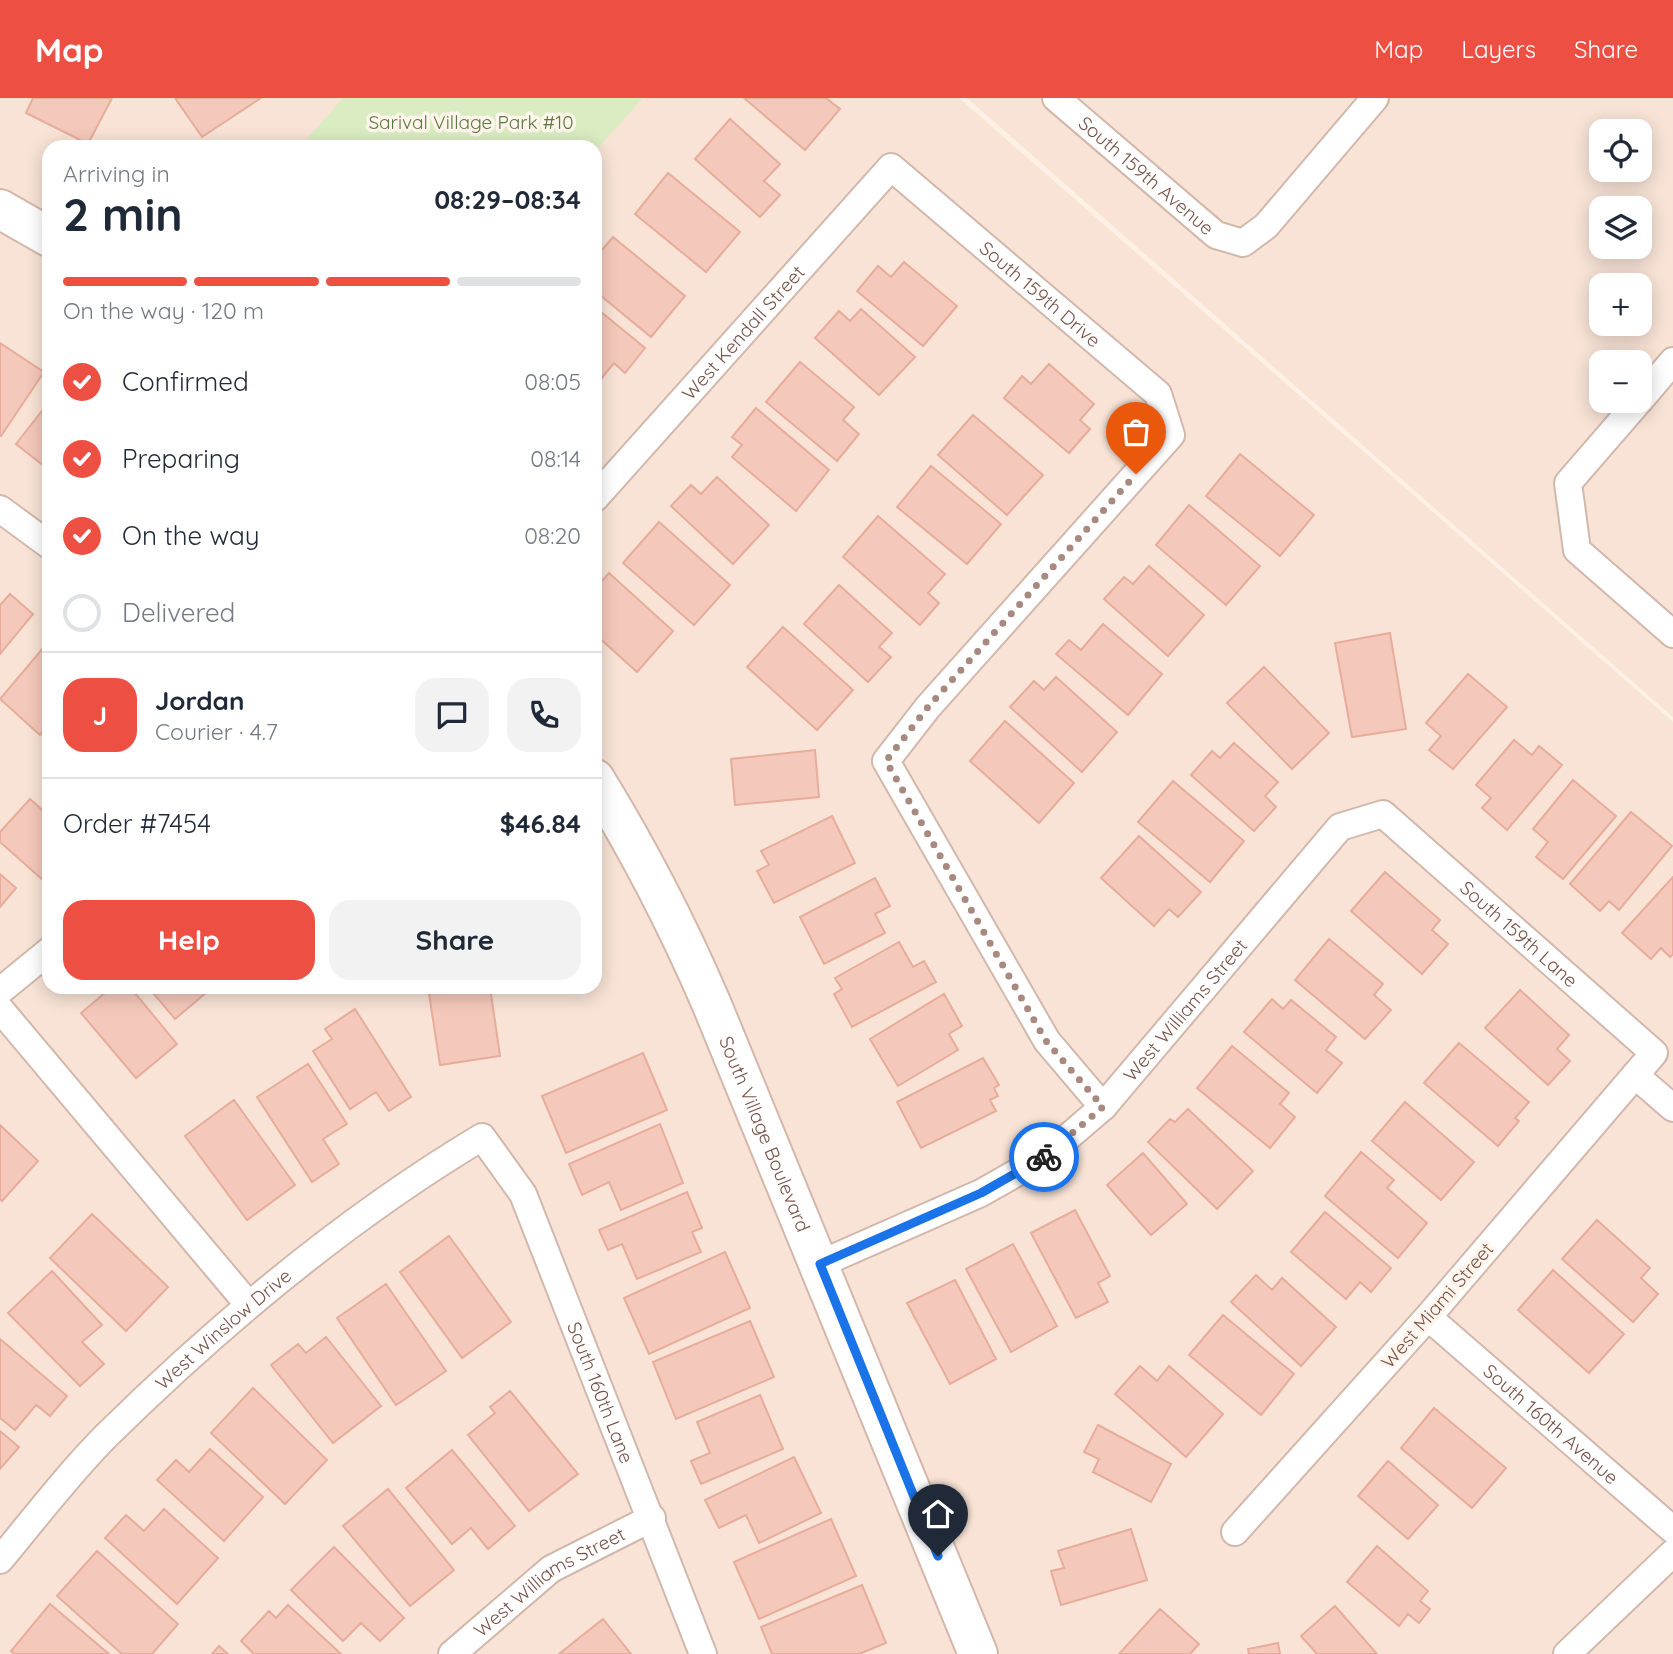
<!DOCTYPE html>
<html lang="en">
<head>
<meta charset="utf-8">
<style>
	body { margin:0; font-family:Quicksand,sans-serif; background:#f2f2f3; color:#1f2937; height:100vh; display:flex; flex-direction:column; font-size:26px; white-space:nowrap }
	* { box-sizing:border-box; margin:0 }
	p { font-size:23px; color:#747a83 }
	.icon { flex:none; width:38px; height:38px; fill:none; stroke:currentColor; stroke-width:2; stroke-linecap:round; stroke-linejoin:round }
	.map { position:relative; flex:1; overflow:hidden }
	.drawer { position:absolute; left:42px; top:42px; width:560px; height:854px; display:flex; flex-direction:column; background:#fff; border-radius:21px; box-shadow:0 4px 18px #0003 }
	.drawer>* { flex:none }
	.buttons { position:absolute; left:1589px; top:21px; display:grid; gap:14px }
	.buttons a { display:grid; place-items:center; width:63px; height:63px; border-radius:14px; background:#fff; box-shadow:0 4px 18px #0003; font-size:35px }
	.pin { position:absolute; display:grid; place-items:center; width:60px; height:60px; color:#fff; margin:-72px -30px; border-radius:50% 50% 50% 0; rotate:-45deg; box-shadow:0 0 7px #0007 }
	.pin .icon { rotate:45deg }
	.courier { position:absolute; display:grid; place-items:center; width:70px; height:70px; margin:-35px; border:5px solid #1a73e8; border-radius:50%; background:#fff; color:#222; box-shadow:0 2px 9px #0007 }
	.summary em { font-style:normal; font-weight:700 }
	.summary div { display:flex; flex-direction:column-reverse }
	.summary { display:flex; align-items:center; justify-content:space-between; height:119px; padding:0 21px }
	h1 { font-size:46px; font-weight:700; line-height:52px }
	.bar { display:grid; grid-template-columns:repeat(4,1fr); gap:10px 7px; align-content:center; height:84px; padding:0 21px }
	.bar i { height:9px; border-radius:5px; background:#e0e1e3 }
	.bar .selected { background:#ee4f43 }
	.bar p { grid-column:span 4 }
	.line { display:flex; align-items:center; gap:18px; padding:0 21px; border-top:2px solid #e0e1e3 }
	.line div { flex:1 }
	.round { display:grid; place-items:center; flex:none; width:74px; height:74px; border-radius:21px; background:#f2f2f3 }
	ol { padding:0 21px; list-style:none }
	li { display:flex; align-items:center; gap:21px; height:77px }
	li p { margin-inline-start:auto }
	li .icon { padding:7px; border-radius:50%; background:#ee4f43; color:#fff; stroke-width:4 }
	li:last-child { color:#747a83 }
	li i { width:38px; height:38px; border:4px solid #e0e1e3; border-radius:50% }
	.primary-button { display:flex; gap:14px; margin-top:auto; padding:14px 21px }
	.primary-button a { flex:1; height:80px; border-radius:21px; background:#ee4f43; color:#fff; font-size:28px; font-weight:700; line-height:80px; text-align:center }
	.primary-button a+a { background:#f2f2f3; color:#1f2937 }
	header { display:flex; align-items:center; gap:42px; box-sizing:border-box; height:98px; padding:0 35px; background:#ee4f43; color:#fff }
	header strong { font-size:33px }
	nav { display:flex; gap:38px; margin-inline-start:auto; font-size:24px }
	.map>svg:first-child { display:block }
	.residential { fill:#f8e3d6; fill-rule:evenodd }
	.green { fill:#daecc2 }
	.building { fill:#f4c9bb; stroke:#e8ac9a; stroke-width:2 }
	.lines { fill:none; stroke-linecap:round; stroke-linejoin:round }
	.street-casing { stroke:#d2b8ac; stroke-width:30 }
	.secondary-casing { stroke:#d5b7aa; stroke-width:42 }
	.street { stroke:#fff; stroke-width:26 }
	.secondary { stroke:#fff; stroke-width:38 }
	.done { stroke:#a7897f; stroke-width:7; stroke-dasharray:0 12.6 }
	.route { stroke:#1a73e8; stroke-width:9 }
	.labels { text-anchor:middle; stroke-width:7; stroke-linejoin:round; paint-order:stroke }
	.park-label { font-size:19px; fill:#58793d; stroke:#fff5ec }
	.street-label { font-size:19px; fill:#785248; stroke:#fff5ec }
</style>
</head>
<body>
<header>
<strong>Map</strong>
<nav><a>Map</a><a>Layers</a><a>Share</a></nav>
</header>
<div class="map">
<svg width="1673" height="1556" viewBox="0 0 1673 1556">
	<rect width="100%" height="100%" fill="#fdf0e5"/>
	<path class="residential" d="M0,0H959L1673,624V1556H0ZM49,49H595V889H49Z
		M967,0H1673V619ZM1601,33H1640V72H1601ZM1601,110H1640V149H1601ZM1601,187H1640V226H1601ZM1601,264H1640V303H1601Z"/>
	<path class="green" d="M343,0H643L595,53V49H300Z"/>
	<path class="building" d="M33,0H112L88,46L26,15Z
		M175,0H261L202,39Z
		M744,0H826L840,11L805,52Z
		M730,21L780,66L764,83L780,97L760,119L695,61Z
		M668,75L740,134L706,174L635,116Z
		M613,139L685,198L651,239L595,193V160Z
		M904,164L957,208L923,248L857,193L878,168L891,179Z
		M595,209L645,250L625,275L614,265L601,281L595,276Z
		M861,211L915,259L879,297L815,240L839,213L850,223Z
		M0,245L44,274L1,338L0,337Z
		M800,264L854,309L843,322L859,336L837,363L766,304Z
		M1049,266L1094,306L1080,322L1090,331L1069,355L1004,300L1022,278L1031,286Z
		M49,304V372L16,346Z
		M756,310L829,372L796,413L732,359L742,347L732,339Z
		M973,317L1043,377L1007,417L938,357Z
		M1240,356L1314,417L1280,458L1206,398Z
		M931,368L1001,426L967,466L897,409Z
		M717,379L769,427L733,466L671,408L691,387L701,396Z
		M1189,407L1260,468L1226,507L1156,447Z
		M878,418L945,476L928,495L939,505L920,527L843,459Z
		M659,424L730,487L694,527L623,465Z
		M1149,468L1204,517L1168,558L1104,501L1124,479L1133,486Z
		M609,475L673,533L637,574L595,536L598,511L595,491Z
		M839,487L892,535L879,549L891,559L868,584L804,526Z
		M10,496L33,516L0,556V507Z
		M1103,526L1162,576L1128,617L1056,556L1069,542L1081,552Z
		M783,529L853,592L817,632L747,569Z
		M1390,535L1406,631L1352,639L1335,545Z
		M49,543V626L40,637L0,601Z
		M1264,569L1329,635L1292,671L1227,605Z
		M1468,576L1507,609L1453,671L1429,652L1441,638L1426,625Z
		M1056,579L1117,634L1082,674L1010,609L1034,583L1044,592Z
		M1005,623L1074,685L1039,725L970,663Z
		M1514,642L1532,657L1539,648L1562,667L1507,732L1482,710L1491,700L1476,687Z
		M1234,645L1278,684L1265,698L1276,709L1254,733L1191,677L1212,653L1220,660Z
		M815,652L819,699L735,707L731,661Z
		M1573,682L1616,718L1563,781L1536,759L1548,744L1533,731Z
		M1173,683L1244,743L1210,784L1138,724Z
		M30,701L49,718V777L44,783L0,744V734Z
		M1631,714L1672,748L1619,812L1609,803L1600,813L1570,786Z
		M832,718L855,765L774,805L757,773L769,767L761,753Z
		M1139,738L1201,794L1178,819L1169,811L1154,828L1101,780Z
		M1385,774L1440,822L1432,832L1448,846L1422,876L1351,813Z
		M0,776L16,790L0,809Z
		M1673,779V856L1670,859L1661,850L1651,861L1622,835Z
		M875,780L890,808L875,816L885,835L824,866L800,819Z
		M1329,841L1383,886L1374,897L1391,912L1365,941L1295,882Z
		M899,844L913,869L924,863L936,884L852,929L834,896L842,891L835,880Z
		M112,889H130L177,946L136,980L81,915Z
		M148,889H213L175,921Z
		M428,889H490L500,958L440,967Z
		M1520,892L1569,937L1557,951L1570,963L1548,987L1485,930Z
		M944,896L962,928L949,936L958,952L898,988L870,941Z
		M1272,901L1283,911L1291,902L1336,939L1326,952L1342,965L1317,995L1244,934Z
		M355,911L411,999L389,1013L376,994L350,1011L313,953L332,941L325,931Z
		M1459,945L1529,1004L1515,1020L1519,1023L1498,1048L1424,985Z
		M1232,948L1289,995L1280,1006L1295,1019L1270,1050L1197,990Z
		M643,955L667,1012L566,1055L542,998Z
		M983,960L999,987L994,990L998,998L990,1002L996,1013L921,1050L897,1004Z
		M308,966L347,1026L323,1041L339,1066L312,1084L257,999Z
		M234,1002L295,1087L247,1122L185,1038Z
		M1405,1004L1474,1064L1441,1102L1372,1043Z
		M1188,1011L1253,1073L1217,1111L1148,1044L1170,1021L1175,1024Z
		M660,1026L683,1085L621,1112L609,1084L582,1097L569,1066Z
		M0,1027L38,1063L2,1103L0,1101Z
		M1361,1054L1394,1082L1387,1090L1427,1125L1398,1160L1325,1098Z
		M1143,1055L1187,1106L1151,1137L1107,1087Z
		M687,1094L702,1130L692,1134L701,1154L637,1181L622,1146L608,1152L599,1132Z
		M1075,1112L1110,1178L1098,1185L1108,1204L1076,1220L1031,1135Z
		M1325,1114L1391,1170L1371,1194L1360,1184L1346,1201L1291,1154Z
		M92,1116L168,1189L126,1233L50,1160Z
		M1597,1122L1650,1170L1641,1180L1658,1196L1633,1224L1562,1161Z
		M449,1138L511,1224L462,1260L400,1174Z
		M1013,1146L1057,1228L1011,1254L966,1171Z
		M725,1154L750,1210L649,1256L624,1200Z
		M1553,1172L1624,1236L1589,1275L1518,1212Z
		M52,1173L102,1227L82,1244L104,1266L80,1288L8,1215Z
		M1256,1177L1272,1192L1282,1180L1336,1229L1301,1268L1231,1204Z
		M955,1182L996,1261L950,1286L907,1205Z
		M386,1186L446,1273L396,1307L337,1220Z
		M1223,1217L1294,1276L1261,1317L1189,1257Z
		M750,1223L774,1279L676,1321L653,1264Z
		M326,1239L381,1308L333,1345L271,1267L298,1246L306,1255Z
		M0,1241L67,1298L50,1318L36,1307L15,1332L0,1320Z
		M1140,1268L1157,1283L1169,1268L1223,1316L1186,1359L1115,1296Z
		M253,1290L327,1362L285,1406L211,1335Z
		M510,1293L578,1376L529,1413L468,1337L495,1315L490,1309Z
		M760,1297L783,1351L701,1386L691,1363L710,1355L697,1324Z
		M1434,1310L1506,1370L1472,1410L1401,1350Z
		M1098,1327L1171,1366L1151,1404L1093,1374L1099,1361L1084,1354Z
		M0,1333L19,1349L0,1371Z
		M210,1351L263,1399L224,1443L157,1382L176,1362L189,1374Z
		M452,1352L515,1428L488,1451L471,1430L452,1446L406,1390Z
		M794,1359L821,1415L759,1445L746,1417L719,1430L705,1402Z
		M1388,1363L1438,1407L1408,1441L1358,1398Z
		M388,1391L454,1472L410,1508L343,1428Z
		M164,1411L218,1460L177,1506L105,1440L126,1417L144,1433Z
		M831,1421L856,1478L759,1521L734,1464Z
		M1131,1431L1147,1482L1061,1507L1051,1473L1064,1470L1058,1453Z
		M1377,1448L1428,1493L1420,1503L1430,1511L1419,1525L1408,1516L1399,1528L1347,1484Z
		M334,1449L404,1520L380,1543L361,1525L343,1543L291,1492Z
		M97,1453L178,1526L152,1556H122L57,1498Z
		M862,1487L886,1545L859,1556H772L761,1529Z
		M50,1506L109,1556H15L11,1553Z
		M288,1507L341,1556H254L241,1543L269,1513L276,1520Z
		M1335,1508L1377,1556H1317L1301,1538Z
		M1160,1511L1199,1546L1190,1556H1119Z
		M603,1521L631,1556H559Z
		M1278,1545L1280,1556H1249L1248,1551Z
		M219,1548L228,1556H212Z"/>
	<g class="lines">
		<g class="street-casing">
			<g id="street">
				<path id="s1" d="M1056,0L1216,137L1243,145L1266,128L1375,0"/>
				<path d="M1640,302L1673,263"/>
				<path d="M1639,303L1568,385L1577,452L1673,536"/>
				<path id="s2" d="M595,400L891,69L1158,296L1171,337L928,609L886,663L1047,943L1103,1009"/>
				<path d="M0,411L49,447"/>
				<path d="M0,893L49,853"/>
				<path d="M0,911L248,1206"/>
				<path d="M1635,977L1673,1010"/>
				<path id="s3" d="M820,1166L981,1095L1046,1058L1103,1009L1340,729L1383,716L1654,955L1428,1219L1235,1434"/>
				<path id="s4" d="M1428,1219L1673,1432"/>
				<path id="s5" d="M0,1462C35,1420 69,1375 107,1337C221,1225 345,1121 482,1039L523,1096L703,1556"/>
				<path id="s6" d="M452,1556L551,1471L652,1420"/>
				<path d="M1567,1556L1673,1455"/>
			</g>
		</g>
		<g class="secondary-casing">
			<g id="secondary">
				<path d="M0,111L49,139"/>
				<path id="s7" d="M595,681C640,754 678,828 712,907L978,1556"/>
			</g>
		</g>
		<use href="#street" class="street"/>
		<use href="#secondary" class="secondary"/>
	</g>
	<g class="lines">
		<path class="done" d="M1044,1059L1103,1009L1046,943L886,663L928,609L1136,376"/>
		<path class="route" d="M938,1458L820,1166L981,1095L1044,1059"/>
	</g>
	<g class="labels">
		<g class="park-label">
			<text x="471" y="31">Sarival Village Park #10</text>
		</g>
		<g class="street-label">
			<text dy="7" stroke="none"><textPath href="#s1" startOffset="119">South 159th Avenue</textPath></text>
			<text dy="7" stroke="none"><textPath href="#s2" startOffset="640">South 159th Drive</textPath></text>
			<text dy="7" stroke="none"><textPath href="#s2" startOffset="222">West Kendall Street</textPath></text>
			<text dy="7" stroke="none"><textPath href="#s3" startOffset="919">South 159th Lane</textPath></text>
			<text dy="7" stroke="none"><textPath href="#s3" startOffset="453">West Williams Street</textPath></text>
			<text dy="7" stroke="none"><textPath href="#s7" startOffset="394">South Village Boulevard</textPath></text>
			<text transform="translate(1437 1207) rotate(-49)" y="7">West Miami Street</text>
			<text dy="7" stroke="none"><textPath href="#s5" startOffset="322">West Winslow Drive</textPath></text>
			<text dy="7" stroke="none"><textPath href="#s5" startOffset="928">South 160th Lane</textPath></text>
			<text dy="7" stroke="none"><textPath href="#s4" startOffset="163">South 160th Avenue</textPath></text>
			<text dy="7" stroke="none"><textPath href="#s6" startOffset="122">West Williams Street</textPath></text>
		</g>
	</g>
</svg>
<div class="buttons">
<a><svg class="icon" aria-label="locate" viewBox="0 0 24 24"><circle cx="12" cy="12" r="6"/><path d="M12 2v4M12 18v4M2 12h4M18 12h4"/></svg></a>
<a><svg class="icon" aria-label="layers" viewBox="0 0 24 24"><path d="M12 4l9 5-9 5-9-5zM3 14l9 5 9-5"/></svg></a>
<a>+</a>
<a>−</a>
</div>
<div class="pin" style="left:1136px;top:376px;background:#ea580c"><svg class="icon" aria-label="bag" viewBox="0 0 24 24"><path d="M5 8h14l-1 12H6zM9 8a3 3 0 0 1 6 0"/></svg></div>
<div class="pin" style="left:938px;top:1458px;background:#1f2937"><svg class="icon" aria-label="home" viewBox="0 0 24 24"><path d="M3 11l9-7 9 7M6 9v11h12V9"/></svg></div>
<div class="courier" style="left:1044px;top:1059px"><svg class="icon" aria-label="bike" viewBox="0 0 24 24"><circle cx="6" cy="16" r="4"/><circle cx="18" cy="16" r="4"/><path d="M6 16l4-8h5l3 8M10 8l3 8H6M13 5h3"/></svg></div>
<section class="drawer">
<div class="summary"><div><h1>2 min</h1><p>Arriving in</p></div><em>08:29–08:34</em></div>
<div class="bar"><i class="selected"></i><i class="selected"></i><i class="selected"></i><i></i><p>On the way · 120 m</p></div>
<ol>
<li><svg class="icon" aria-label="check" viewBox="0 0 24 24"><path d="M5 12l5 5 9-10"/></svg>Confirmed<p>08:05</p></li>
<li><svg class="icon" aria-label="check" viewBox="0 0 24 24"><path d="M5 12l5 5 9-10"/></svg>Preparing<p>08:14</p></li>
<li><svg class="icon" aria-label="check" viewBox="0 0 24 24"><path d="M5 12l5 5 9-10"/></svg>On the way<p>08:20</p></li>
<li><i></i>Delivered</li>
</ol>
<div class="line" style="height:126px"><b class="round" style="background:#ee4f43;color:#fff">J</b><div><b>Jordan</b><p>Courier · 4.7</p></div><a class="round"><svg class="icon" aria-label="chat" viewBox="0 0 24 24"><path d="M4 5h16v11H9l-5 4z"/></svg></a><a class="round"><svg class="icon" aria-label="phone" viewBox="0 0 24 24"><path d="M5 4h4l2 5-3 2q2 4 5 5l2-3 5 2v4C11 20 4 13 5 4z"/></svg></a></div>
<div class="line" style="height:91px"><div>Order #7454</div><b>$46.84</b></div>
<div class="primary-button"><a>Help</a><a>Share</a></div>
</section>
</div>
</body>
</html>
